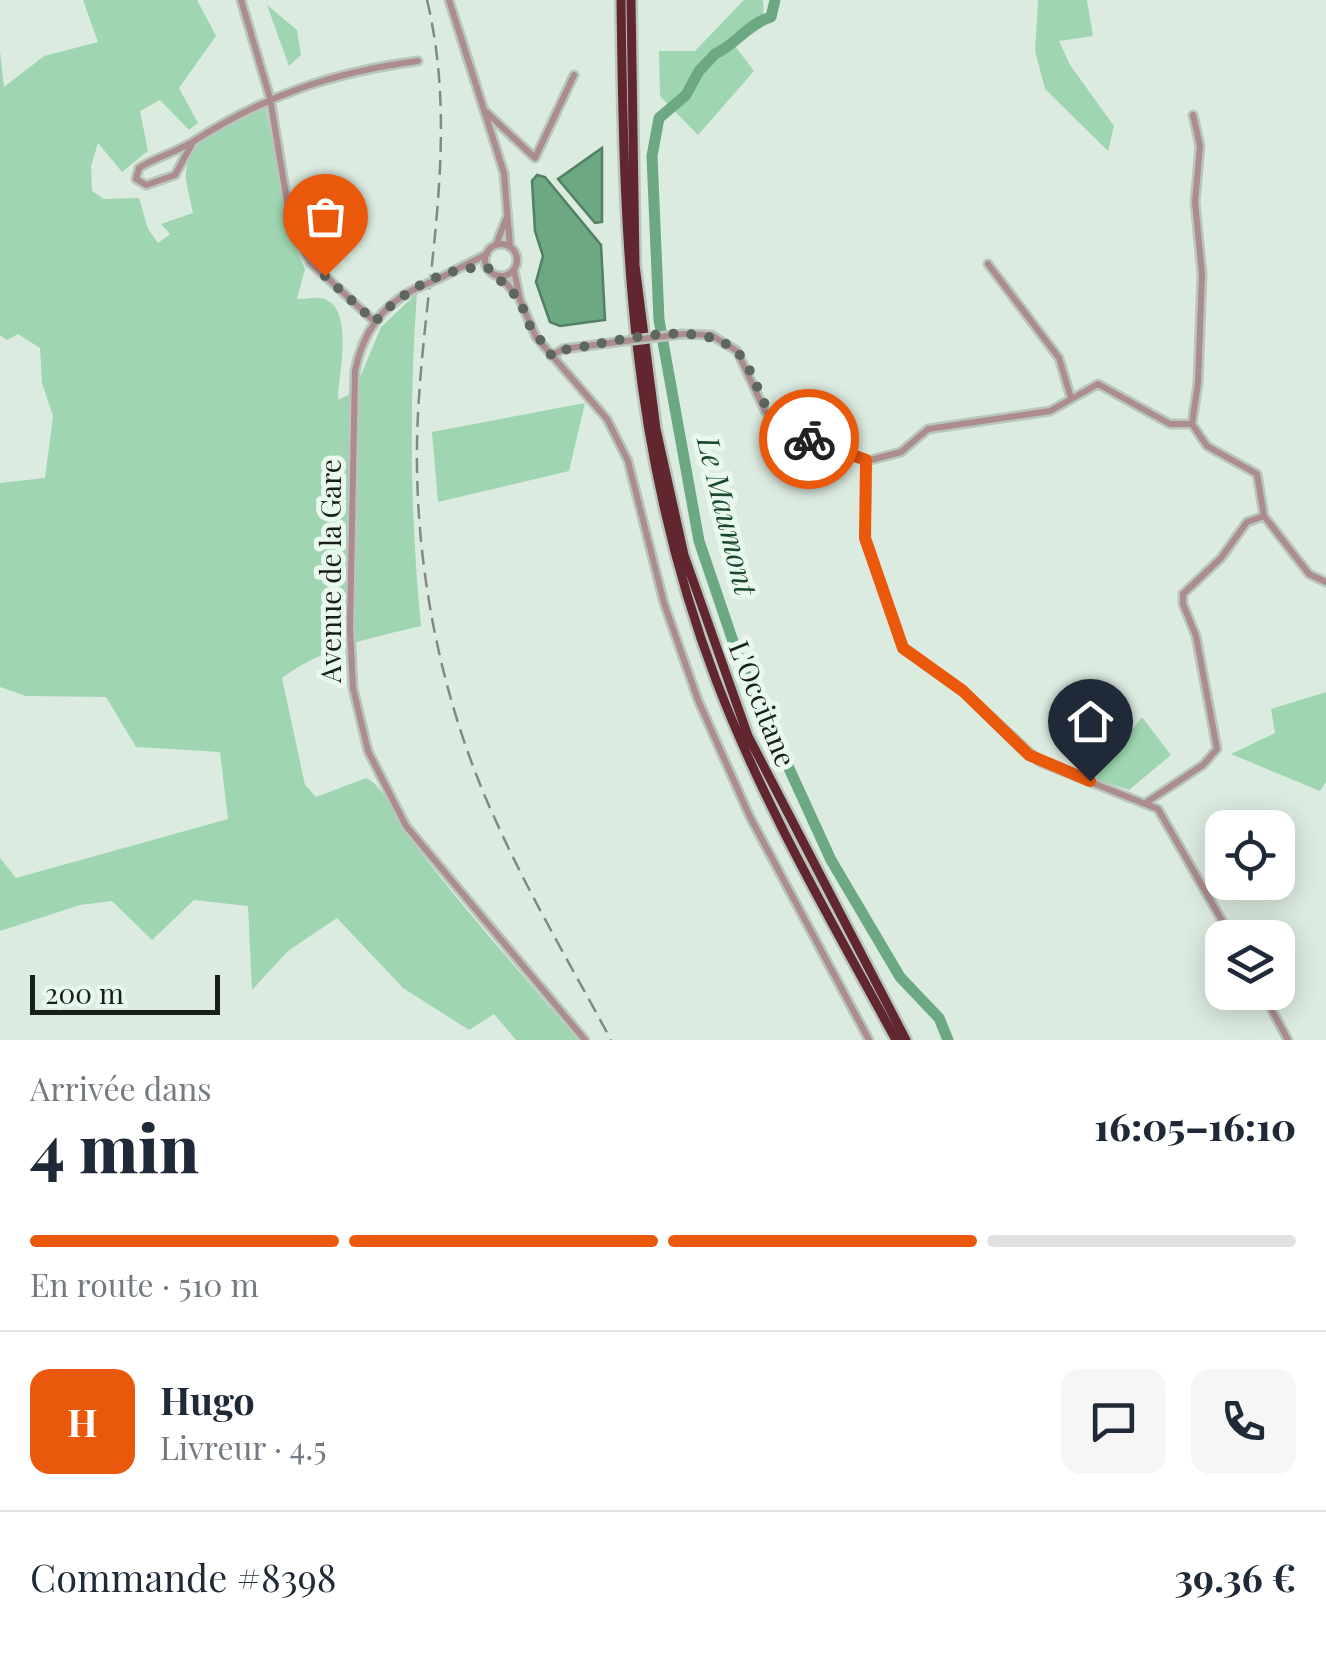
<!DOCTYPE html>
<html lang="fr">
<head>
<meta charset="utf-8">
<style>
	body { margin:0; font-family:"Playfair Display",serif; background:#f6f6f7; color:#1f2937; height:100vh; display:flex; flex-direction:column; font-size:38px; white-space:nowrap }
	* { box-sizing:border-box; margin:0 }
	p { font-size:32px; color:#747a83 }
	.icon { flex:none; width:55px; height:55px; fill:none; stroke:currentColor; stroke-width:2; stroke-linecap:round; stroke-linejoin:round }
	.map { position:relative; height:1040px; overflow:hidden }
	.details { display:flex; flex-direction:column; background:#fff; flex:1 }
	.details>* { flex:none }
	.tools { position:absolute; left:1205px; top:810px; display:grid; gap:20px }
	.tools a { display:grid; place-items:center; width:90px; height:90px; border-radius:20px; background:#fff; box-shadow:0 5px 25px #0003; font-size:50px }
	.scale { position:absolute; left:30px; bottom:25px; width:190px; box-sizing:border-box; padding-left:10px; border:5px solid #181e1a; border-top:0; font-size:28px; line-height:35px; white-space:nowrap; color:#181e1a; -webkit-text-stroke:8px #e9f8ed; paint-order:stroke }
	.pin { position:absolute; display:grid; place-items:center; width:85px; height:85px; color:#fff; margin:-102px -42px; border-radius:50% 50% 50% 0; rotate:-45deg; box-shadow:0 0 10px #0007 }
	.pin .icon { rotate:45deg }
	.courier { position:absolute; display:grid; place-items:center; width:100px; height:100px; margin:-50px; border:8px solid #ea580c; border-radius:50%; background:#fff; color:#222; box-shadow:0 2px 12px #0007 }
	.summary em { font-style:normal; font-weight:800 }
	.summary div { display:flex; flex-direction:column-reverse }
	.summary { display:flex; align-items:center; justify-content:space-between; height:170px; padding:0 30px }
	h1 { font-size:65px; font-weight:800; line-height:75px }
	.bar { display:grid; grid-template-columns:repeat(4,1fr); gap:15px 10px; align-content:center; height:120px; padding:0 30px }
	.bar i { height:12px; border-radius:8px; background:#e0e1e3 }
	.bar .active { background:#ea580c }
	.bar p { grid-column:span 4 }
	.line { display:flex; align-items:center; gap:25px; padding:0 30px; border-top:2px solid #e0e1e3 }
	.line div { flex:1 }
	.round { display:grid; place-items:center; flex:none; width:105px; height:105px; border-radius:20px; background:#f6f6f7 }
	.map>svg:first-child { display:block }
	.green { fill:#9fd6b1 }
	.water { fill:#6ca881; stroke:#537f62; stroke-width:2.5 }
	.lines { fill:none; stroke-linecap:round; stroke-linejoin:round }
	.river { stroke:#6ca881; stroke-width:11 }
	.minor-casing { stroke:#b9c6bc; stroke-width:11 }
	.highway-casing { stroke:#b9c6bc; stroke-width:14 }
	.minor { stroke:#ac8c8d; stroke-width:6 }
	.highway { stroke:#62272e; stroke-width:9 }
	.rail { stroke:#808a83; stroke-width:2.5; stroke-dasharray:15 8; stroke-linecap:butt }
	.minor-bridge-casing { stroke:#b9c6bc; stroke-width:11; stroke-linecap:butt }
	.minor-bridge { stroke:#ac8c8d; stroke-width:6 }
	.done { stroke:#5d665f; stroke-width:10; stroke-dasharray:0 18 }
	.route { stroke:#ea580c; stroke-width:12 }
	.labels { text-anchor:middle; stroke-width:10; stroke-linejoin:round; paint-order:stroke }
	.street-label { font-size:28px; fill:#181e1a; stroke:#e9f8ed }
	.water-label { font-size:30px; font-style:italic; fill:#1a482d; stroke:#e9f8ed }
</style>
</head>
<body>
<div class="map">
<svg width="1326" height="1040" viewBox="0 0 1326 1040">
	<rect width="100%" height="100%" fill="#dcebe0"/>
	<path class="green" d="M83,0H197L216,36L179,88L198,123L189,130L160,100L140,111L148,151L122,172L98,143L91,166L92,191L104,199L139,198L148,229L158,243L170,234L161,224L193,213C191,201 185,184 186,172C190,136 235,115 265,106L289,232L305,269L297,299C304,299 314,297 321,298C356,305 338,374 338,400L354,392L381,327L417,293C409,406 410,514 421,626C371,638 324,647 282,678L305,785L316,797L366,778C385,786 401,827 415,845C466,912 523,975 578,1040H516L494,1014L469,1030L403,988L337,918L288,951L252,990L248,906L194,900L152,940L112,901L80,905L0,931V858L16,878L228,819L220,752L136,747L106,697L26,696L0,687V483L45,478L53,416L42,383L40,348L18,334L7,340L0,335V51L4,87L44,56L98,42Z
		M744,0H763L764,26L735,46L754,71L698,135L660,96L659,51H695Z
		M1038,0H1087L1093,36L1059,41L1070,65L1114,126L1108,151L1045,89L1035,51Z
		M267,5L297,30L301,55L289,66Z
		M585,403L569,471L438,502L432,432Z
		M1326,692V782L1320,791L1231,754L1275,733L1271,709Z
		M1142,717L1171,755L1129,790L1095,779Z"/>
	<path class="water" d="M602,148V222L595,223L558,179Z
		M537,175L545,177L601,245L605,320L560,326L550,322L536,282L543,256L535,231L532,181Z"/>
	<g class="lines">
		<path class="river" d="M775,0L771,17C747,24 737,44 715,54L699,71L686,95L659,118L652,156L659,320L699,541L739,659L831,860L900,977L939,1018L948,1040"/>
		<g class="minor-casing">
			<path id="minor" d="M241,0L270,98L292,232L310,262L375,322
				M449,0L504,173L510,247
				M484,110L535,158L574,75
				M193,142L175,175L146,185L136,179L139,168C156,157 177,152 194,141C266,95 334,72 418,61
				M485 260a16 16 0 1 1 32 0a16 16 0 1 1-32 0Z
				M496,245L506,219
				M988,264L1059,358L1071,398
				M514,270L520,300L536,337L607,419L628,461L664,603L698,700L750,817L869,1040
				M500,276L516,295
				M440,278L487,254
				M413,290C380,307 362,335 355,371L350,628L353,688L368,751L406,826L585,1040
				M682,334L711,335L737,351L765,411L782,427L867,461L901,452L928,429L1050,411L1098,384L1170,424H1192
				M551,356L563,349L609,343
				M1192,424L1198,383L1202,274L1195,202L1200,146L1193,115
				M1192,424L1207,446L1257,474L1264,516L1309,574L1326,582
				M867,461L865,538L903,648L963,691L1040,762L1158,809L1232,938
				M1147,802L1203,765L1217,749L1196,636L1183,604V594L1221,558L1247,522L1264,516
				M1262,992L1288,1040"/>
		</g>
		<g class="highway-casing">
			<path id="highway" d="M621,0C624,240 629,452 716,680C764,806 832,922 896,1040
				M631,0L635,265L656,429L684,555L748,736L906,1040"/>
		</g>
		<use href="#minor" class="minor"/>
		<use href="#highway" class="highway"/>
		<path class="rail" d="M427,0C460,138 425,275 418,414C411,550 438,695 495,819C529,895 572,967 611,1040"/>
		<g class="minor-bridge-casing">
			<path id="minor-bridge" d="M413,290L440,278
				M609,343L682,334"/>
		</g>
		<use href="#minor-bridge" class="minor-bridge"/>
	</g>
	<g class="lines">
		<path class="done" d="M325,276L375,322C400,292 448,264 488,268L520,300L528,323L552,356L563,350C616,343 719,309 748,367C769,408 762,420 809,439"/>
		<path class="route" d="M809,439L866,460L865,538L903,648L963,691L1029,755L1090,781"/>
	</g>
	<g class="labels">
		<g class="street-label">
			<text transform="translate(331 571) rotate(-90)" y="10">Avenue de la Gare</text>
			<text transform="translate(762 704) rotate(68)" y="10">L'Occitane</text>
		</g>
		<g class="water-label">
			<text transform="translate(726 516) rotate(76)" y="10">Le Maumont</text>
		</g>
	</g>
</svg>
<div class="tools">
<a><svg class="icon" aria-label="locate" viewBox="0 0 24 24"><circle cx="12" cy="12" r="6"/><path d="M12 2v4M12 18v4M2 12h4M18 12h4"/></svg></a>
<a><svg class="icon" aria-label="layers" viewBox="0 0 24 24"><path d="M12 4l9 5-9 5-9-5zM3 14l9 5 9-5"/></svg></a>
</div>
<div class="scale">200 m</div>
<div class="pin" style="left:325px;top:276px;background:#ea580c"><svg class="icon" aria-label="bag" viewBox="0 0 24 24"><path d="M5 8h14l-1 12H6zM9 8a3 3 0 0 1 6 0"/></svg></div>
<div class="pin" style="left:1090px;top:781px;background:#1f2937"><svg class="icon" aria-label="home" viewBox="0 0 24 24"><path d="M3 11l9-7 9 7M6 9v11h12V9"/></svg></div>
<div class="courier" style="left:809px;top:439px"><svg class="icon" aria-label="bike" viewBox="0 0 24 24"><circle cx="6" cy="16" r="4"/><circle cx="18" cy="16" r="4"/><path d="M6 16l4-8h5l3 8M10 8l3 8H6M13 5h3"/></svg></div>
</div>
<section class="details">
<div class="summary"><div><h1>4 min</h1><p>Arrivée dans</p></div><em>16:05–16:10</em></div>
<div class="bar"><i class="active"></i><i class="active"></i><i class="active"></i><i></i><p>En route · 510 m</p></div>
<div class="line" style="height:180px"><b class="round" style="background:#ea580c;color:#fff">H</b><div><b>Hugo</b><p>Livreur · 4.5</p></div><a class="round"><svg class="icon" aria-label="chat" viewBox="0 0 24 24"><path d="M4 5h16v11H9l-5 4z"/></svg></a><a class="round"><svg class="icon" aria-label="phone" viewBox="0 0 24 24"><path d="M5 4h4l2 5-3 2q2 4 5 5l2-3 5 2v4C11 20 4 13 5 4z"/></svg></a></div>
<div class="line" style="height:130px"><div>Commande #8398</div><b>39.36 €</b></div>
</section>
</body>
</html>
